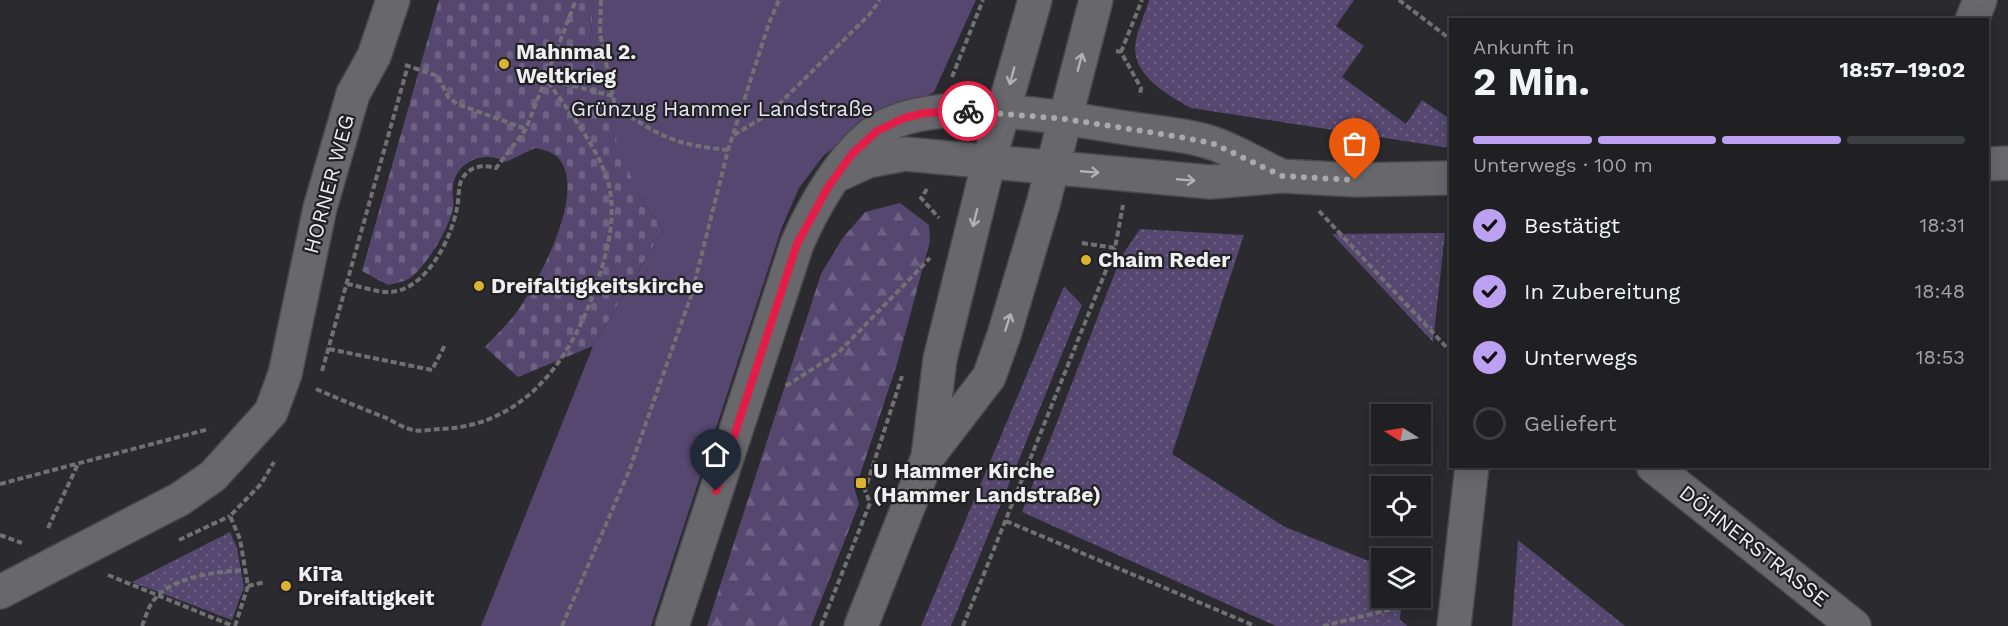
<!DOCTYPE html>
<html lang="de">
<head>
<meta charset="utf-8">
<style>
	body { margin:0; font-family:"Work Sans",sans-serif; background:#2d2d2f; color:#f1f3f6; height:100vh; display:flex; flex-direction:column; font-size:22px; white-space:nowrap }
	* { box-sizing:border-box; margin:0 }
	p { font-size:20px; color:#a2a3a5 }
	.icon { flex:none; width:33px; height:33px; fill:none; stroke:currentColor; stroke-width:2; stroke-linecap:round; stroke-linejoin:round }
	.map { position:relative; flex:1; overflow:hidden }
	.drawer { position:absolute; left:1449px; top:18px; width:540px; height:450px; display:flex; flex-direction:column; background:#202022; border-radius:0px; box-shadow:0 3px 15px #0003,0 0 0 2px #3d3e40 }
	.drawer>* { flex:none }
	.needle { width:39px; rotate:281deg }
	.fabs { position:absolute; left:1371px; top:404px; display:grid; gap:12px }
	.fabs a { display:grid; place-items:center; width:60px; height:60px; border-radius:0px; background:#202022; box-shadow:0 3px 15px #0003,0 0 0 2px #3d3e40; font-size:30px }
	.pin { position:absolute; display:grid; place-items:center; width:51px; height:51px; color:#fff; margin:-62px -26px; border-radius:50% 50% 50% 0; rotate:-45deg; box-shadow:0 0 6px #0007 }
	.pin .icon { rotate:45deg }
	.courier { position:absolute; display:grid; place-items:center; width:60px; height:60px; margin:-30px; border:4px solid #e11d48; border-radius:50%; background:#fff; color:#222; box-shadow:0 2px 8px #0007 }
	.summary em { font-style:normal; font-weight:700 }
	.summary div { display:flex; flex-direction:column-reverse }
	.summary { display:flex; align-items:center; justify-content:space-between; height:102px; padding:0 24px }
	h1 { font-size:39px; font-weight:700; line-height:45px }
	.bar { display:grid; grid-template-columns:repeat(4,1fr); gap:9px 6px; align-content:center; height:72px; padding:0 24px }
	.bar i { height:8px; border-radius:4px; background:#3d3e40 }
	.bar .active { background:#bca0f2 }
	.bar p { grid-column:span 4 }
	ol { padding:0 24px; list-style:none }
	li { display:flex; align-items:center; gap:18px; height:66px }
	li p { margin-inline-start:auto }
	li .icon { padding:6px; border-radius:50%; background:#bca0f2; color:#111; stroke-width:4 }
	li:last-child { color:#a2a3a5 }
	li i { width:33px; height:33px; border:3px solid #3d3e40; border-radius:50% }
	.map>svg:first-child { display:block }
	.grass { fill:url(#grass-dots) }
	.forest { fill:url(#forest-firs) }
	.cemetery { fill:url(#cemetery-stones) }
	.park { fill:#55476f }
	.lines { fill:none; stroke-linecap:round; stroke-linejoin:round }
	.street-casing { stroke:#49484a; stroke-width:36 }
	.secondary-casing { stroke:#49484a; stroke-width:36 }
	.path { stroke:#717073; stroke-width:4; stroke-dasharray:6 3; stroke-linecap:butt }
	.street { stroke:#68676b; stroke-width:33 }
	.secondary { stroke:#68676b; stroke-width:33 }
	.oneway { stroke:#b2b1b4 }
	.done { stroke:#aaa9ac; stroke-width:6; stroke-dasharray:0 10.8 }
	.route { stroke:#e11d48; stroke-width:8 }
	.poi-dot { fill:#dcb233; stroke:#212124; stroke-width:2 }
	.labels { text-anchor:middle; stroke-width:4.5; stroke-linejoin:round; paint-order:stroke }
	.poi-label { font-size:21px; font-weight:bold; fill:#efeef0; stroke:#212124; text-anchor:start }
	.park-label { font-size:21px; fill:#e7e1f5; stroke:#212124 }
	.street-label { font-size:21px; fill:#efeef0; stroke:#212124 }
</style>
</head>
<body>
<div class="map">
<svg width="2008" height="626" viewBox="0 0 2008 626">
	<defs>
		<pattern id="grass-dots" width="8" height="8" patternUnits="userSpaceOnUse" patternTransform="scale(1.5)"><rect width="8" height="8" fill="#55476f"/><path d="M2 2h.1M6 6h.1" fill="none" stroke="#6e6284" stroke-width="1.8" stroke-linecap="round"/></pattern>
		<pattern id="forest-firs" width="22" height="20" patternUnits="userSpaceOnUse" patternTransform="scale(1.5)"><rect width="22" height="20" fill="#55476f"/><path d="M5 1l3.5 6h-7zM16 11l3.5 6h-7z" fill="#6e6284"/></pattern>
		<pattern id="cemetery-stones" width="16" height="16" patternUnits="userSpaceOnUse" patternTransform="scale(1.5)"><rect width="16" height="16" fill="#55476f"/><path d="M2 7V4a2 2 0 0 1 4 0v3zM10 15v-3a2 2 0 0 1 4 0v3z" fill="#6e6284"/></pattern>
	</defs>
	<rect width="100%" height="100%" fill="#2b2a2e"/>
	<path class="grass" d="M1149,0H1354L1336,26L1364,46L1342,77L1406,124L1422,100L1450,119V148L1191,108C1166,94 1129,74 1136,40C1139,27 1145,13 1149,0Z
		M1140,229L1244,235L1172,454L1283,526L1381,566L1382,597H1402L1400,620L1408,626H1276L1022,512L1121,257Z
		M1445,233L1433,342L1332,234Z
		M1064,286L1082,305L951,626H921Z
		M230,532L237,548L244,587L232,620L132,582Z
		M1518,540L1625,626H1512Z"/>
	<path class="forest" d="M900,203L929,225L930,241L897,364L855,490L859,504L811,626H707L821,274L842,239L865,212Z"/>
	<path class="cemetery" d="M439,0H594L590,44L639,196L663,230L593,346L518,377L485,347C495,336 507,325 516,313C538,283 586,195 560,160C554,152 544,150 535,148L506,162C487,151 461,159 454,181C450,191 455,199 453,208C450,227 426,267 410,278C404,282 396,283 388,285L362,271Z"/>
	<path class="park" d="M594,0H976L934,92L862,127L824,155L799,188L782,227L651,626H481L593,346L663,230L639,196L602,105L590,44Z"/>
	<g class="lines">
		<g class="street-casing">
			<path id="street" d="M1972,20L1980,0
				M1653,466L1854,626
				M0,592L180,499L213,476L271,412L285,374L320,208L353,94L374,56L393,0
				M1454,626L1472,466"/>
		</g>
		<g class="secondary-casing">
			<path id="secondary" d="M1988,164L2008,163
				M840,174L868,161L905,154L1210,182L1282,176L1355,180L1450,178
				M929,455L989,377L1004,335L1043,204L1096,0
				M672,626L797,244C813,207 844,152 878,130C938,92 1060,118 1127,128C1155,133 1186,134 1212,143C1236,151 1259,166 1282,176
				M861,626L928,457L940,359L989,161L1035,0"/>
		</g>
		<path class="path" d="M601,0L600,34L615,106C658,136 675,145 728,150
			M1399,0L1450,39
			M1116,51L1121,52L1141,88L1140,96
			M1121,52L1142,0
			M405,65L438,76L448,97L457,104L526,129
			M952,77L983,0
			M546,79L613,96
			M734,135L770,113L869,15L880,0
			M927,189L921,198L939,218
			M1319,211L1450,351
			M1082,243L1115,248L1123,205
			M347,284C360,286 375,292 388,292C425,292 451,240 457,208C459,200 458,189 461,181C468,166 483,164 496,168L526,129L576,0
			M329,349L432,370L445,345
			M322,371L407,69
			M786,386L839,352L930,258
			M316,389C339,399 361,408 384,417C393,421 403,428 413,430C421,432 432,429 440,429C528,426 575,354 599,277C607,252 614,224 611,197C607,157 568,111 546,79
			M0,484L209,429
			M1006,521L1255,626
			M48,528L78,464
			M0,535L22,543
			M179,540L230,516
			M108,575L233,626
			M248,586L265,582
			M142,626C145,619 147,611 151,604C169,576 216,572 245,570
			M235,626L248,586L240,539L230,516L261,484L274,462
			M562,626L629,471L692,293L728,150L769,23L779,0
			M821,626L870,503L865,490L902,376
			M963,626L1115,248
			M1323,626L1425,601"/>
		<use href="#street" class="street"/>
		<use href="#secondary" class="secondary"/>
	</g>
	<defs><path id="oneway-shaft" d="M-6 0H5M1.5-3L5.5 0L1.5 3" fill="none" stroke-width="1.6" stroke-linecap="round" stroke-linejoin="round" transform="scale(1.5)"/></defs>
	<g class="oneway">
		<use href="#oneway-shaft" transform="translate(1080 62) rotate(-75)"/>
		<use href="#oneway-shaft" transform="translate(1012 76) rotate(105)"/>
		<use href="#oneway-shaft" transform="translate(1090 172) rotate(5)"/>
		<use href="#oneway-shaft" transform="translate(1186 180) rotate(5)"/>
		<use href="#oneway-shaft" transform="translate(975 218) rotate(104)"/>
		<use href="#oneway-shaft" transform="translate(1008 322) rotate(-72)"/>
	</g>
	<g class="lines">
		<path class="done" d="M968,111L1065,119L1168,135L1212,143L1282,176L1355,180"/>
		<path class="route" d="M716,491L797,244L828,187L852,154L877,131L904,118L925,113L968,111"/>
	</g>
	<g class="poi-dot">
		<circle cx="504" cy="64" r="6"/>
		<circle cx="1086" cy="260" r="6"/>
		<circle cx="479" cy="286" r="6"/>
		<rect x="855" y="477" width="12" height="12" rx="3"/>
		<circle cx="286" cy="586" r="6"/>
	</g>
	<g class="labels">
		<g class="poi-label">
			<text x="516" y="59">Mahnmal 2.<tspan x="516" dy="24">Weltkrieg</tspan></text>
			<text x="1098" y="267">Chaim Reder</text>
			<text x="491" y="293">Dreifaltigkeitskirche</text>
			<text x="873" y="478">U Hammer Kirche<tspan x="873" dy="24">(Hammer Landstraße)</tspan></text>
			<text x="298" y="581">KiTa<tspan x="298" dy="24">Dreifaltigkeit</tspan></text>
		</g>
		<g class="park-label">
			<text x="722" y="116">Grünzug Hammer Landstraße</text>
		</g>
		<g class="street-label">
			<text transform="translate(329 184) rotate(-75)" y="7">HORNER WEG</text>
			<text transform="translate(1754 546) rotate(38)" y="7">DÖHNERSTRASSE</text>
		</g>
	</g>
</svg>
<div class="fabs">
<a><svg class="needle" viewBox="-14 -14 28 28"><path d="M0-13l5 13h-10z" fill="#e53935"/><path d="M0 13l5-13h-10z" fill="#a2a3a5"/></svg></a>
<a><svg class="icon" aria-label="locate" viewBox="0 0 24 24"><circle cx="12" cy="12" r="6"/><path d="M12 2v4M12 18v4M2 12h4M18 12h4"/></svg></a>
<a><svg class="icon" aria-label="layers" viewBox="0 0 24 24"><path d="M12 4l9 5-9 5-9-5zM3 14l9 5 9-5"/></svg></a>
</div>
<div class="pin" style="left:1355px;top:180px;background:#ea580c"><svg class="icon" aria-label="bag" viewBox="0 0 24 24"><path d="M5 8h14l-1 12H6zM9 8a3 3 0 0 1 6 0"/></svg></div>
<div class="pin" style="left:716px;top:491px;background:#1f2937"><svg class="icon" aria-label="home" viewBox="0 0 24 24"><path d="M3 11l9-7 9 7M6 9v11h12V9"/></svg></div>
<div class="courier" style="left:968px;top:111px"><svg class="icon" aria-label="bike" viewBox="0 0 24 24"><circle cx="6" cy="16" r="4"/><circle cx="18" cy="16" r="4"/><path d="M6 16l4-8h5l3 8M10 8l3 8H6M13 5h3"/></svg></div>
<section class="drawer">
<div class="summary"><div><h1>2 Min.</h1><p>Ankunft in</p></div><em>18:57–19:02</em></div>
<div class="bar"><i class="active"></i><i class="active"></i><i class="active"></i><i></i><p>Unterwegs · 100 m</p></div>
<ol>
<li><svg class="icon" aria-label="check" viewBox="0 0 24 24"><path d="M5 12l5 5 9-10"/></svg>Bestätigt<p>18:31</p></li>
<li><svg class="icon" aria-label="check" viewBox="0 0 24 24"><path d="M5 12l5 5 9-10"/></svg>In Zubereitung<p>18:48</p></li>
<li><svg class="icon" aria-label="check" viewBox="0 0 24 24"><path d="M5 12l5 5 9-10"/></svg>Unterwegs<p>18:53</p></li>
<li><i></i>Geliefert</li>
</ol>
</section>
</div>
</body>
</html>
